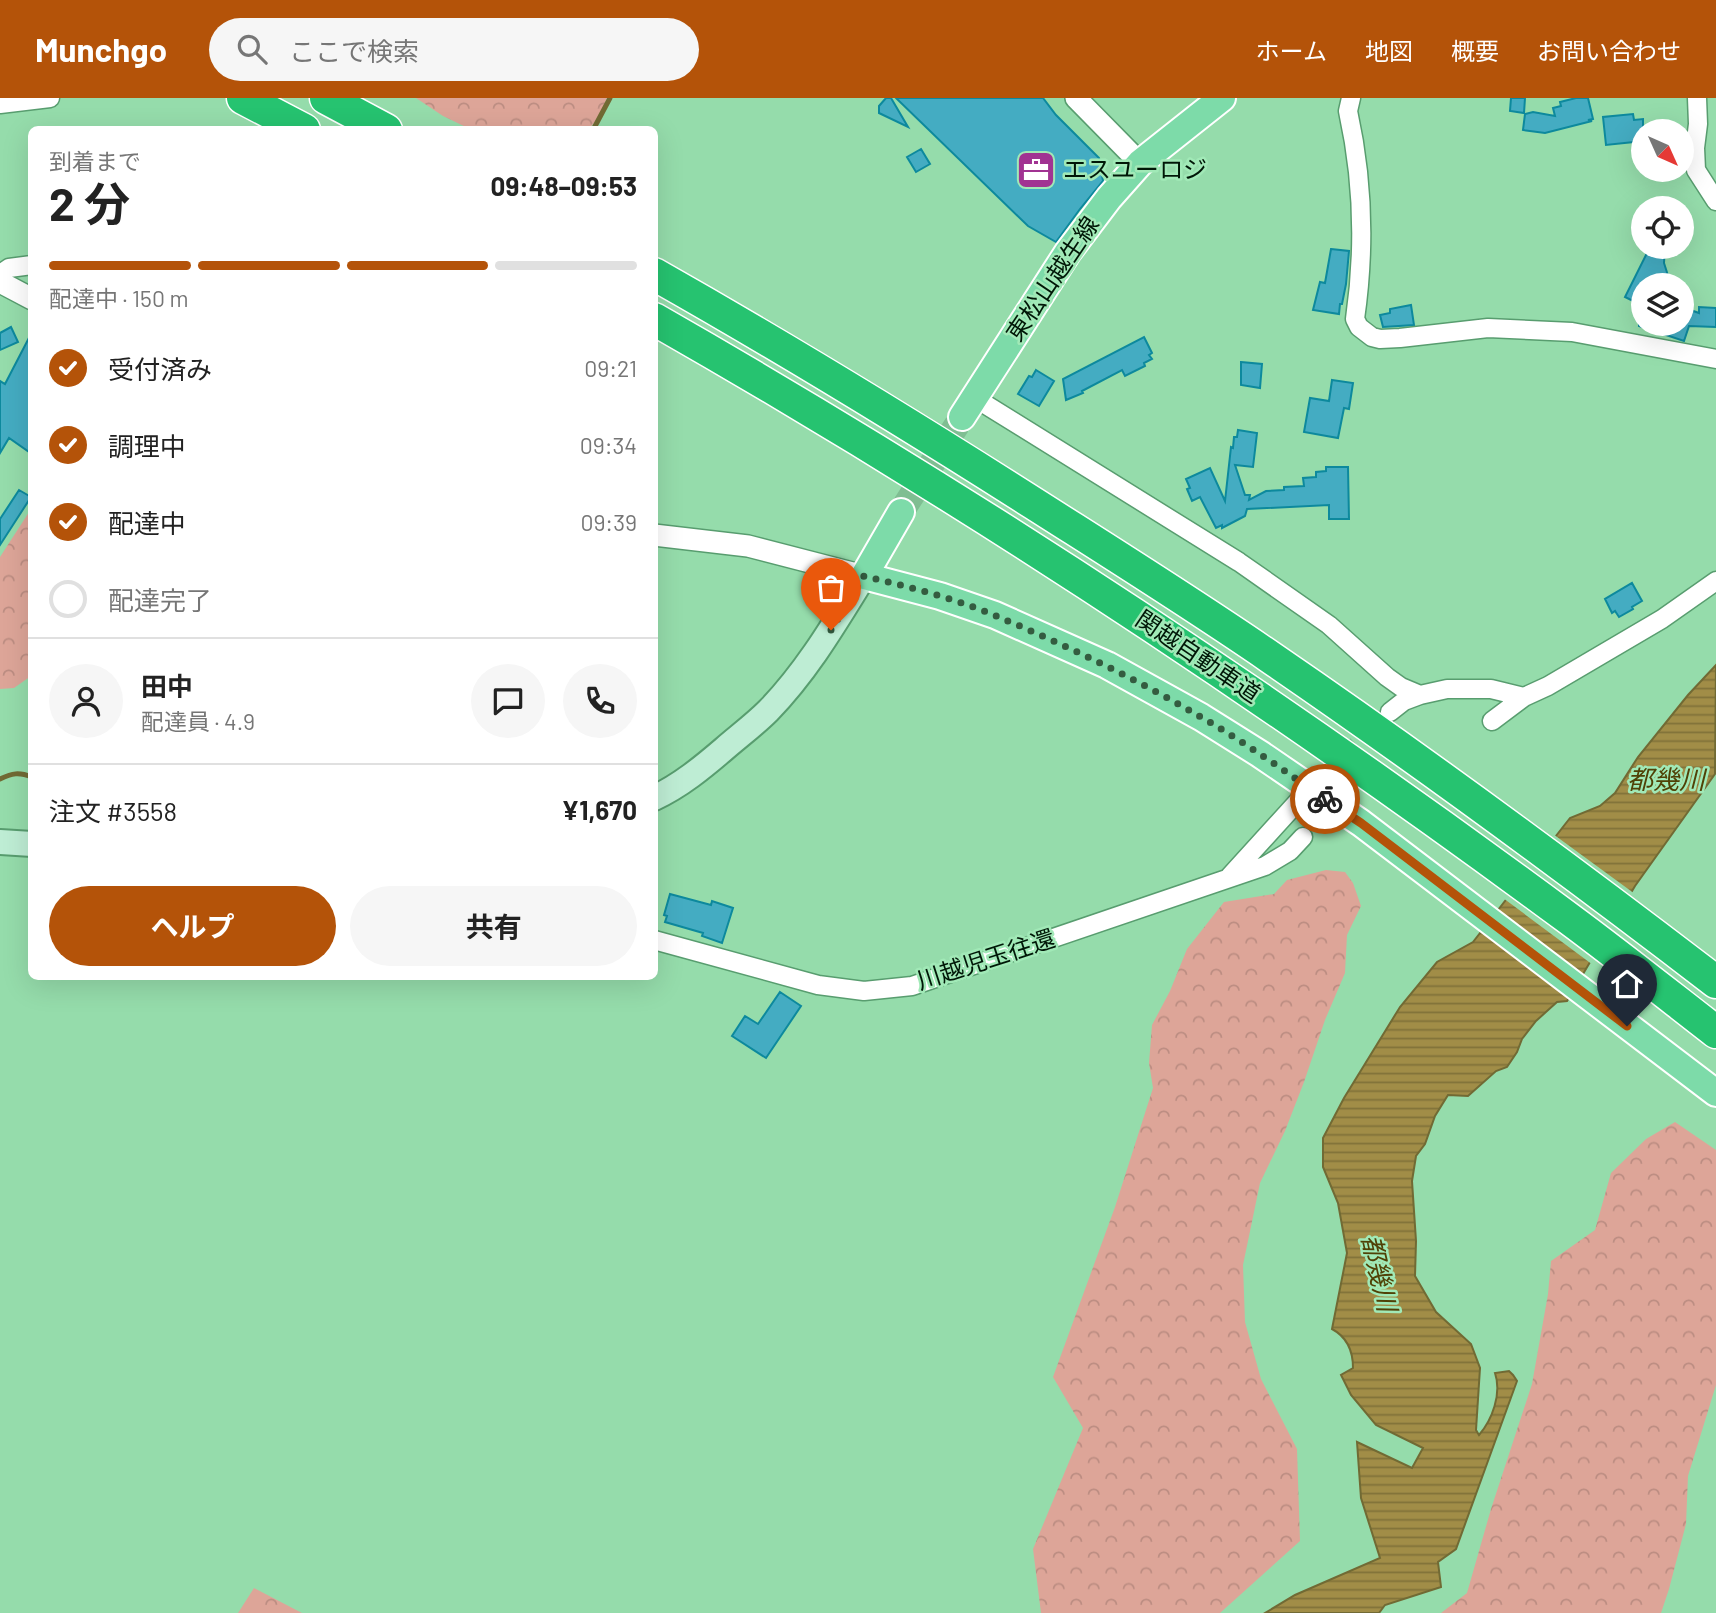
<!DOCTYPE html>
<html lang="ja">
<head>
<meta charset="utf-8">
<style>
	body { margin:0; font-family:Barlow,"Noto Sans JP",sans-serif; background:#f6f6f6; color:#222; height:100vh; display:flex; flex-direction:column; font-size:26px; white-space:nowrap }
	* { box-sizing:border-box; margin:0 }
	p { font-size:23px; color:#767676 }
	.icon { flex:none; width:38px; height:38px; fill:none; stroke:currentColor; stroke-width:2; stroke-linecap:round; stroke-linejoin:round }
	.map { position:relative; flex:1; overflow:hidden }
	.panel { position:absolute; left:28px; top:28px; width:630px; height:854px; display:flex; flex-direction:column; background:#fff; border-radius:10px; box-shadow:0 7px 28px #0002 }
	.panel>* { flex:none }
	.needle { width:46px; rotate:135deg }
	.controls { position:absolute; left:1631px; top:21px; display:grid; gap:14px }
	.controls a { display:grid; place-items:center; width:63px; height:63px; border-radius:50%; background:#fff; box-shadow:0 7px 28px #0002; font-size:35px }
	.pin { position:absolute; display:grid; place-items:center; width:60px; height:60px; color:#fff; margin:-72px -30px; border-radius:50% 50% 50% 0; rotate:-45deg; box-shadow:0 0 7px #0007 }
	.pin .icon { rotate:45deg }
	.courier { position:absolute; display:grid; place-items:center; width:70px; height:70px; margin:-35px; border:5px solid #b45309; border-radius:50%; background:#fff; color:#222; box-shadow:0 2px 9px #0007 }
	.head em { font-style:normal; font-weight:700 }
	.head div { display:flex; flex-direction:column-reverse }
	.head { display:flex; align-items:center; justify-content:space-between; height:119px; padding:0 21px }
	h1 { font-size:46px; font-weight:700; line-height:52px }
	.bar { display:grid; grid-template-columns:repeat(4,1fr); gap:10px 7px; align-content:center; height:84px; padding:0 21px }
	.bar i { height:9px; border-radius:5px; background:#e0e0e0 }
	.bar .selected { background:#b45309 }
	.bar p { grid-column:span 4 }
	.line { display:flex; align-items:center; gap:18px; padding:0 21px; border-top:2px solid #e0e0e0 }
	.line div { flex:1 }
	.round { display:grid; place-items:center; flex:none; width:74px; height:74px; border-radius:37px; background:#f6f6f6 }
	ol { padding:0 21px; list-style:none }
	li { display:flex; align-items:center; gap:21px; height:77px }
	li p { margin-inline-start:auto }
	li .icon { padding:7px; border-radius:50%; background:#b45309; color:#fff; stroke-width:4 }
	li:last-child { color:#767676 }
	li i { width:38px; height:38px; border:4px solid #e0e0e0; border-radius:50% }
	.primary-button { display:flex; gap:14px; margin-top:auto; padding:14px 21px }
	.primary-button a { flex:1; height:80px; border-radius:42px; background:#b45309; color:#fff; font-size:28px; font-weight:700; line-height:80px; text-align:center }
	.primary-button a+a { background:#f6f6f6; color:#222 }
	header { display:flex; align-items:center; gap:42px; box-sizing:border-box; height:98px; padding:0 35px; background:#b45309; color:#fff }
	header strong { font-size:33px }
	nav { display:flex; gap:38px; margin-inline-start:auto; font-size:24px }
	.search { width:490px; height:63px; background:#f6f6f6; display:flex; align-items:center; gap:18px; box-sizing:border-box; padding:0 24px; border-radius:38px; color:#767676; font-size:26px }
	.map>svg:first-child { display:block }
	.forest { fill:url(#forest-crowns) }
	.water { fill:url(#water-rules); stroke:#716a34; stroke-width:2 }
	.pier { fill:#95dcab }
	.lines { fill:none; stroke-linecap:round; stroke-linejoin:round }
	.stream { stroke:#716a34; stroke-width:5 }
	.building { fill:#44acc2; stroke:#0d899d; stroke-width:2 }
	.minor-tunnel { stroke:#7fbe92; stroke-width:18; stroke-dasharray:18 9; stroke-linecap:butt }
	.primary-tunnel { stroke:#7fbe92; stroke-width:26; stroke-dasharray:26 13; stroke-linecap:butt }
	.minor-casing { stroke:#589d6f; stroke-width:21 }
	.tertiary-casing { stroke:#589d6f; stroke-width:24 }
	.secondary-casing { stroke:#589d6f; stroke-width:28 }
	.primary-casing { stroke:#fff; stroke-width:30 }
	.motorway-casing { stroke:#fff; stroke-width:35 }
	.minor { stroke:#fff; stroke-width:18 }
	.tertiary { stroke:#fff; stroke-width:21 }
	.secondary { stroke:#beedd4; stroke-width:24 }
	.primary { stroke:#7ddba9; stroke-width:26 }
	.motorway { stroke:#26c370; stroke-width:32 }
	.done { stroke:#345c40; stroke-width:7; stroke-dasharray:0 12.6 }
	.route { stroke:#b45309; stroke-width:9 }
	.labels { text-anchor:middle; stroke-width:5; stroke-linejoin:round; paint-order:stroke }
	.poi-label { font-size:24px; fill:#001707; stroke:#a1e9b7; text-anchor:start }
	.street-label { font-size:24px; fill:#001707; stroke:#a1e9b7 }
	.water-label { font-size:26px; font-style:italic; fill:#504106; stroke:#a1e9b7 }
</style>
</head>
<body>
<header>
<strong>Munchgo</strong>
<div class="search"><svg class="icon" aria-label="search" viewBox="0 0 24 24"><circle cx="10" cy="10" r="6"/><path d="M15 15l6 6"/></svg>ここで検索</div>
<nav><a>ホーム</a><a>地図</a><a>概要</a><a>お問い合わせ</a></nav>
</header>
<div class="map">
<svg width="1716" height="1515" viewBox="0 0 1716 1515">
	<defs>
		<pattern id="forest-crowns" width="20" height="18" patternUnits="userSpaceOnUse" patternTransform="scale(1.75)"><rect width="20" height="18" fill="#dda598"/><path d="M2 6a3 3 0 1 1 6 0M12 15a3 3 0 1 1 6 0" fill="none" stroke="#bc8d82"/></pattern>
		<pattern id="water-rules" width="6" height="5" patternUnits="userSpaceOnUse" patternTransform="scale(1.75)"><rect width="6" height="5" fill="#a18d47"/><path d="M0 2.5h6" fill="none" stroke="#817239"/></pattern>
	</defs>
	<rect width="100%" height="100%" fill="#95dcab"/>
	<path class="forest" d="M416,0H607L599,19L589,31H470L443,18Z
		M31,411V578L14,590L0,591V459Z
		M1326,772L1345,774L1353,785L1361,808L1347,837L1345,875L1325,922L1304,984L1285,1033L1260,1085L1243,1167L1245,1224L1261,1281L1297,1351L1300,1443L1220,1515H1041L1033,1451L1083,1330L1053,1279L1115,1109L1153,990L1149,965L1152,927L1170,893L1187,851L1224,804L1274,796L1287,782Z
		M1675,1024L1716,1052V1287L1688,1378L1686,1426L1669,1491L1661,1515H1441L1467,1495L1491,1411L1532,1286L1548,1196L1551,1163L1595,1132L1611,1075L1646,1041Z
		M254,1490L302,1515H238Z"/>
	<path class="water" d="M1716,567L1715,676L1635,788L1567,903L1557,904L1536,923L1522,941L1517,954L1507,969L1496,973L1468,998L1448,997L1435,1018L1425,1046L1416,1058L1412,1083L1416,1143L1415,1178L1436,1214L1471,1246L1480,1270L1476,1332L1479,1337C1492,1322 1502,1296 1495,1275L1509,1273L1513,1277L1517,1283L1456,1451L1438,1464L1441,1489L1385,1507L1379,1515H1265L1295,1497L1380,1460L1361,1400L1357,1344L1412,1370L1423,1350L1376,1327L1351,1297L1341,1277L1353,1270C1353,1252 1347,1239 1332,1231L1347,1155L1338,1105L1323,1069V1040L1344,1000L1400,909L1437,864L1473,844L1570,720L1600,708L1615,695L1638,659L1688,597Z"/>
	<path class="pier" d="M1553,736L1635,796L1593,867L1503,800Z"/>
	<g class="lines">
		<path class="stream" d="M593,32L610,0
			M0,681C12,675 19,674 32,679"/>
	</g>
	<path class="building" d="M886,0H891L908,29L879,15V8Z
		M896,0H1043L1056,17L1099,60L1103,83L1080,111L1056,144L1028,128Z
		M1511,0H1525L1524,15L1510,13Z
		M1576,0H1588L1593,21L1588,22L1592,23L1545,35L1523,32L1525,16L1533,14L1555,18L1553,10L1561,8L1560,4Z
		M1633,16L1634,22L1643,21V43L1606,47L1603,19Z
		M921,51L930,66L916,74L907,59Z
		M1650,149H1665L1664,165L1671,187H1643V208L1625,199Z
		M1331,151L1349,153L1346,186L1342,206H1340L1339,216L1313,212L1320,184L1325,185Z
		M1411,207L1414,227L1383,229L1380,217L1390,215V211Z
		M1682,209L1699,215V209L1716,210V229L1689,228L1684,243L1639,228V226H1682Z
		M11,229L18,244L0,252V235Z
		M32,234V356L9,340L0,355V283L5,286Z
		M1144,239L1152,255L1149,257L1152,261L1144,265L1145,268L1125,278L1122,272L1082,293L1083,295L1066,302L1063,281Z
		M1241,264L1262,266L1260,290L1241,287Z
		M1036,272L1054,283L1039,308L1018,296L1029,278L1032,279Z
		M1332,282L1353,285L1349,311L1344,310L1338,340L1304,334L1310,300L1329,303Z
		M1238,332L1257,335L1253,369L1235,367L1245,397H1250L1249,402L1266,393L1284,392V389L1304,388L1303,380L1316,379V374L1326,373V369H1348L1349,421H1329V407L1247,411L1245,418L1222,430V427L1216,430L1200,399L1192,403L1187,391L1190,390L1186,381L1210,370L1225,403L1231,349L1233,350L1234,339H1237Z
		M19,392L31,399L0,447V421Z
		M1632,485L1642,503L1632,509L1633,511L1619,519L1615,513L1612,515L1605,501Z
		M670,796L711,807L712,803L733,810L722,845L702,838L703,835L665,824L667,818L664,817Z
		M780,894L801,908L766,960L732,938L745,918L758,926Z"/>
	<g class="lines">
		<path class="minor-tunnel" d="M1305,697L1378,626"/>
		<path class="primary-tunnel" d="M901,414L962,319"/>
		<g class="minor-casing">
			<path id="minor" d="M1351,0L1348,13C1363,81 1365,152 1355,221L1359,229L1372,239L1380,241L1400,240L1488,230L1572,234L1716,261
				M1697,0L1698,26L1695,50L1696,72L1716,103
				M0,6L50,0
				M0,176L9,170L32,167
				M975,300L1239,464L1329,527L1387,579L1401,589L1420,597
				M1390,614L1404,603L1420,597L1447,591H1491L1524,599
				M1492,623L1524,599L1548,588L1662,521L1716,483
				M1230,778L1301,700
				M654,842L818,887L864,893L912,888L1265,768L1290,753L1303,739"/>
		</g>
		<g class="tertiary-casing">
			<path id="tertiary" d="M1076,0L1140,65
				M0,184L32,201
				M654,437L748,448L864,478"/>
		</g>
		<g class="secondary-casing">
			<path id="secondary" d="M654,700C680,688 703,669 724,651C739,638 755,626 768,613C807,573 835,525 864,478
				M0,744L32,746"/>
		</g>
		<g class="primary-casing">
			<path id="primary" d="M962,319L1068,154L1109,100L1140,65L1222,0
				M901,414L864,478L940,498L995,517L1107,567L1201,619L1260,656L1361,725L1716,995"/>
		</g>
		<g class="motorway-casing">
			<path id="motorway" d="M243,0L304,32
				M326,0L386,32
				M654,176C783,249 909,326 1033,405C1113,456 1193,506 1270,559C1422,663 1570,772 1716,884
				M654,221C971,402 1275,603 1568,820C1618,857 1667,896 1716,934"/>
		</g>
		<use href="#minor" class="minor"/>
		<use href="#tertiary" class="tertiary"/>
		<use href="#secondary" class="secondary"/>
		<use href="#primary" class="primary"/>
		<use href="#motorway" class="motorway"/>
	</g>
	<g class="lines">
		<path class="done" d="M831,532L864,478C909,489 954,500 996,518C1066,547 1136,581 1201,619C1244,644 1285,673 1325,701"/>
		<path class="route" d="M1325,701L1361,725L1627,928"/>
	</g>
	<defs>
		<g id="office-square" transform="scale(2.0125)"><rect x="-9" y="-9" width="18" height="18" rx="4" fill="#a13392" stroke="#a1e9b7"/><path d="M-6-3h4V-5.5h4V-3h4V5H-6ZM-1-4.5V-3h2v-1.5ZM-6 0V1H6V0Z" fill="#fff"/></g>
	</defs>
	<g fill-rule="evenodd">
		<use href="#office-square" x="1036" y="72"/>
	</g>
	<g class="labels">
		<g class="poi-label">
			<text x="1063" y="80">エスユーロジ</text>
		</g>
		<g class="street-label">
			<text transform="translate(1053 181) rotate(-56)" y="8">東松山越生線</text>
			<text transform="translate(1198 559) rotate(34)" y="8">関越自動車道</text>
			<text transform="translate(986 862) rotate(-18)" y="8">川越児玉往還</text>
		</g>
		<g class="water-label">
			<text x="1666" y="691">都幾川</text>
			<text transform="translate(1379 1175) rotate(77)" y="9">都幾川</text>
		</g>
	</g>
</svg>
<div class="controls">
<a><svg class="needle" viewBox="-14 -14 28 28"><path d="M0-13l5 13h-10z" fill="#e53935"/><path d="M0 13l5-13h-10z" fill="#767676"/></svg></a>
<a><svg class="icon" aria-label="locate" viewBox="0 0 24 24"><circle cx="12" cy="12" r="6"/><path d="M12 2v4M12 18v4M2 12h4M18 12h4"/></svg></a>
<a><svg class="icon" aria-label="layers" viewBox="0 0 24 24"><path d="M12 4l9 5-9 5-9-5zM3 14l9 5 9-5"/></svg></a>
</div>
<div class="pin" style="left:831px;top:532px;background:#ea580c"><svg class="icon" aria-label="bag" viewBox="0 0 24 24"><path d="M5 8h14l-1 12H6zM9 8a3 3 0 0 1 6 0"/></svg></div>
<div class="pin" style="left:1627px;top:928px;background:#1f2937"><svg class="icon" aria-label="home" viewBox="0 0 24 24"><path d="M3 11l9-7 9 7M6 9v11h12V9"/></svg></div>
<div class="courier" style="left:1325px;top:701px"><svg class="icon" aria-label="bike" viewBox="0 0 24 24"><circle cx="6" cy="16" r="4"/><circle cx="18" cy="16" r="4"/><path d="M6 16l4-8h5l3 8M10 8l3 8H6M13 5h3"/></svg></div>
<section class="panel">
<div class="head"><div><h1>2 分</h1><p>到着まで</p></div><em>09:48–09:53</em></div>
<div class="bar"><i class="selected"></i><i class="selected"></i><i class="selected"></i><i></i><p>配達中 · 150 m</p></div>
<ol>
<li><svg class="icon" aria-label="check" viewBox="0 0 24 24"><path d="M5 12l5 5 9-10"/></svg>受付済み<p>09:21</p></li>
<li><svg class="icon" aria-label="check" viewBox="0 0 24 24"><path d="M5 12l5 5 9-10"/></svg>調理中<p>09:34</p></li>
<li><svg class="icon" aria-label="check" viewBox="0 0 24 24"><path d="M5 12l5 5 9-10"/></svg>配達中<p>09:39</p></li>
<li><i></i>配達完了</li>
</ol>
<div class="line" style="height:126px"><a class="round"><svg class="icon" aria-label="person" viewBox="0 0 24 24"><circle cx="12" cy="8" r="4"/><path d="M4 21q1-7 8-7t8 7"/></svg></a><div><b>田中</b><p>配達員 · 4.9</p></div><a class="round"><svg class="icon" aria-label="chat" viewBox="0 0 24 24"><path d="M4 5h16v11H9l-5 4z"/></svg></a><a class="round"><svg class="icon" aria-label="phone" viewBox="0 0 24 24"><path d="M5 4h4l2 5-3 2q2 4 5 5l2-3 5 2v4C11 20 4 13 5 4z"/></svg></a></div>
<div class="line" style="height:91px"><div>注文 #3558</div><b>¥1,670</b></div>
<div class="primary-button"><a>ヘルプ</a><a>共有</a></div>
</section>
</div>
</body>
</html>
